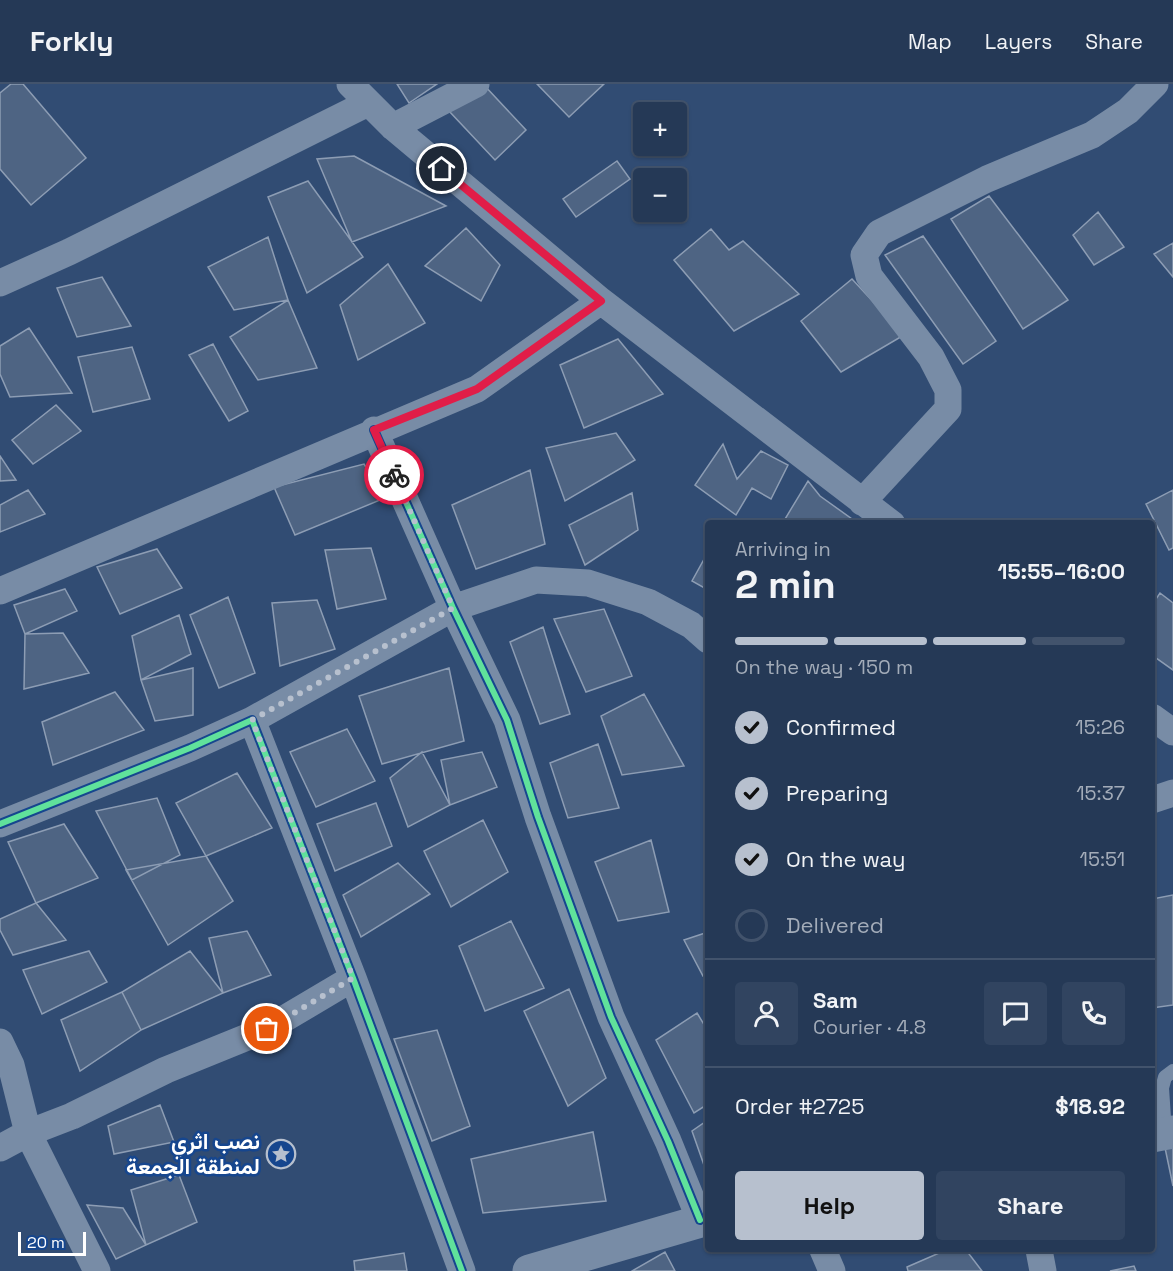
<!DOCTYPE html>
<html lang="en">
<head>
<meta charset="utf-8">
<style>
	body { margin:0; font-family:"Space Grotesk",Vazirmatn,sans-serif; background:#314460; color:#f1f3f6; height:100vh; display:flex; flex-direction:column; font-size:22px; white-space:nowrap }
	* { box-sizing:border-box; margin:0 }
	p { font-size:20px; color:#a3acb9 }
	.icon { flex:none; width:33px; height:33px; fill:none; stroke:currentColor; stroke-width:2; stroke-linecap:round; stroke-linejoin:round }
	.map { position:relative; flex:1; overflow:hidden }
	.sheet { position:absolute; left:705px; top:436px; width:450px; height:732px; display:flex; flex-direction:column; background:#253956; border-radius:6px; box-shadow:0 2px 4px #0004,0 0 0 2px #42536c }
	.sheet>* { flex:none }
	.buttons { position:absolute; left:633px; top:18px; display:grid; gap:12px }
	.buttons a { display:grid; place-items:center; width:54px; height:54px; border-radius:6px; background:#253956; box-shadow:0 2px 4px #0004,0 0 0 2px #42536c; font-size:30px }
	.scale { position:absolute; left:18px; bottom:15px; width:68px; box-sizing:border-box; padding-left:6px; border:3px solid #fff; border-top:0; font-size:16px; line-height:21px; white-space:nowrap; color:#fff; -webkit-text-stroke:4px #16468e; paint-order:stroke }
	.pin { position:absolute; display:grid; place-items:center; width:51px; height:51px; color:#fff; margin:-26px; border:3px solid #fff; border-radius:50%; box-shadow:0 2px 6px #0007 }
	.courier { position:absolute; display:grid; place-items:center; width:60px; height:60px; margin:-30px; border:4px solid #e11d48; border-radius:50%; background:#fff; color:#222; box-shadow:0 2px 8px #0007 }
	.head em { font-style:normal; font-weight:700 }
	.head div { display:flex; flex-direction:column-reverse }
	.head { display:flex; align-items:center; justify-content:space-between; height:102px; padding:0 30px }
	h1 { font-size:39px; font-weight:700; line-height:45px }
	.bar { display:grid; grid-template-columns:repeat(4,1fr); gap:9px 6px; align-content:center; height:72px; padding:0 30px }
	.bar i { height:8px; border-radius:4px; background:#42536c }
	.bar .current { background:#b7c0ce }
	.bar p { grid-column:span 4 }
	.line { display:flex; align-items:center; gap:15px; padding:0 30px; border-top:2px solid #42536c }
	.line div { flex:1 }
	.round { display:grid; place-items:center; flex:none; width:63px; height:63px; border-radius:6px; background:#314460 }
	ol { padding:0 30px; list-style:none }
	li { display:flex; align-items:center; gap:18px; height:66px }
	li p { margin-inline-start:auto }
	li .icon { padding:6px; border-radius:50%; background:#b7c0ce; color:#111; stroke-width:4 }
	li:last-child { color:#a3acb9 }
	li i { width:33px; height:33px; border:3px solid #42536c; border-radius:50% }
	.action { display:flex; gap:12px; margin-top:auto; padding:12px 30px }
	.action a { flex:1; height:69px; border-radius:6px; background:#b7c0ce; color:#111; font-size:24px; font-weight:700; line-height:69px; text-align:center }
	.action a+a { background:#314460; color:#f1f3f6 }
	header { display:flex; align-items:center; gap:36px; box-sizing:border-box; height:84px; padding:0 30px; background:#253956; border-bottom:2px solid #42536c }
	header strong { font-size:28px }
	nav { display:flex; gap:33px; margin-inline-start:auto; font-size:21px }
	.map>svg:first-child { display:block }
	.building { fill:#4e6483; stroke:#8d9db4; stroke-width:1.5 }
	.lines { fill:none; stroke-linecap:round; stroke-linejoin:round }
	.service { stroke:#788ca6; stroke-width:14 }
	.minor { stroke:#788ca6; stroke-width:27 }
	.tertiary { stroke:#788ca6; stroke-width:33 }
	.cycleway-casing { stroke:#16468e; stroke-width:10 }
	.cycleway { stroke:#60e19b; stroke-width:6 }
	.done { stroke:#b7c0ce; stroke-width:6; stroke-dasharray:0 10.8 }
	.route { stroke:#e11d48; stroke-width:8 }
	.labels { text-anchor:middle; stroke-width:5; stroke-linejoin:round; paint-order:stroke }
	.poi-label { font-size:22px; font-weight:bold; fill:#fff; stroke:#16468e; text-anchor:end }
</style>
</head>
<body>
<header>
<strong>Forkly</strong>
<nav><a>Map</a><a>Layers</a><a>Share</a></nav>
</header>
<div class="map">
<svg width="1173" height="1187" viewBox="0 0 1173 1187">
	<rect width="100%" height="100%" fill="#314c73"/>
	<path class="building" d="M11,0H23L86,74L31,121L0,85V9Z
		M397,0H437L409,19Z
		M483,0L526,46L495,76L449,27Z
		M537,0H604L569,33Z
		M354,72L446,122L352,158L317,75Z
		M617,77L630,95L576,133L563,115Z
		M308,97L363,173L307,209L268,113Z
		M989,112L1068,216L1023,245L951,135Z
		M1098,128L1124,163L1094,181L1073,151Z
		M466,144L500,181L481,217L425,182Z
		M711,145L729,166L743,157L799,210L734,247L674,176Z
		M923,152L996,257L963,280L885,171Z
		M268,153L288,216L234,226L208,183Z
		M1173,159V193L1154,170Z
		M388,180L425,239L358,276L340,221Z
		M102,193L131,242L77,253L57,204Z
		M852,195L904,251L841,288L801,237Z
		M288,216L317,284L258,296L230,253Z
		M29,244L72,309L10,313L0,290V262Z
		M618,255L663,310L584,344L560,281Z
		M213,260L248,327L229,337L189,271Z
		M132,263L150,315L93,328L78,273Z
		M56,321L81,347L33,380L12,356Z
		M616,349L635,376L565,417L546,364Z
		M723,360L737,395L761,367L788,381L771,415L752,404L736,431L695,401Z
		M0,372L16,396L0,397Z
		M364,380L385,414L295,451L274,403Z
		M530,386L545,460L476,485L452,421Z
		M808,397L820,412L859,440H791L785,435Z
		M28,406L45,430L0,448V421Z
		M1173,406V464L1169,466L1146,420Z
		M632,409L638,446L585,481L569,441Z
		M371,464L386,515L337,525L325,466Z
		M157,465L182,504L120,530L97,483Z
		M708,468V506L692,497Z
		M65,505L77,527L25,550L14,521Z
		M1160,509L1173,519V586L1152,571V521Z
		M228,513L255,589L219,604L190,531Z
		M317,516L335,565L280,582L272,519Z
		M604,525L632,592L586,608L554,535Z
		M179,531L191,570L141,596L132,552Z
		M543,543L570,630L540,640L510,558Z
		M63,549L89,589L24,605L25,550Z
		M193,584V631L155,637L141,596Z
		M449,584L464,657L382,680L359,612Z
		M115,608L144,646L53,681L42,638Z
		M644,610L684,682L622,691L601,632Z
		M347,645L375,697L316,723L290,668Z
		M598,660L619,724L568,734L550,679Z
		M422,668L450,721L408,743L390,694Z
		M482,668L497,703L450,721L441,676Z
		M237,689L272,744L206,772L176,719Z
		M157,714L180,771L132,796L96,727Z
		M376,719L392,762L335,787L317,740Z
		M483,736L508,788L451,823L424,767Z
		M64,740L98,794L36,819L8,758Z
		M651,756L669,828L618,837L595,778Z
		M206,772L233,817L168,861L126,786Z
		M398,779L430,810L361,853L343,811Z
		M1173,811V921L1152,924V815Z
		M36,819L66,856L13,871L0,846V835Z
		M511,837L544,904L485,927L459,862Z
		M247,847L271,891L223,909L209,854Z
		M708,848V890L703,892L684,856Z
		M89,867L107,898L42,930L23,886Z
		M190,867L223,909L141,946L122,908Z
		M569,905L606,994L568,1022L524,927Z
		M122,908L141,946L80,987L61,936Z
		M697,929L708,947V1020L694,1029L656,956Z
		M437,946L470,1042L432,1057L394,955Z
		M160,1021L174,1058L114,1070L108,1042Z
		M708,1036V1083L705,1084L692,1047Z
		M593,1048L606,1117L483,1129L471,1075Z
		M1173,1057V1102L1164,1059Z
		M179,1091L197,1138L146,1161L131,1106Z
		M87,1121L123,1124L146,1161L116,1175Z
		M946,1166H966L982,1187H908L907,1183Z
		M665,1168L675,1187H632Z
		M404,1169L407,1187H355L354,1177Z
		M1134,1182L1136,1187H1110Z"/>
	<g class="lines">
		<path class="service" d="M1165,1049L1162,1004L1165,993L1173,987"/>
		<path class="minor" d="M350,0L393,43L601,217L892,440
			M393,43L476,0
			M0,199L69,168L368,19
			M374,346L453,524L507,636L538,733L611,933L668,1057L700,1136
			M862,418L948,325V306L931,273L869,192L864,171L879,149L987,95L1092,51L1128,27L1155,0
			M0,507L477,305L601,217
			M1152,633L1173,648
			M252,636L453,524L536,496L588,499L648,518L691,541L708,556
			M1152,716L1173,709
			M0,740L190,664L252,636L353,894L462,1187
			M0,958L11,981L28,1049L97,1187
			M0,1064L28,1049L72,1032L166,986L267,945L353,894
			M823,1166L832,1187
			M1039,1166L1043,1187"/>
		<path class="tertiary" d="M1152,1052L1173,1048
			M529,1187L708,1135"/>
		<g class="cycleway-casing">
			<path id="cycleway" d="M374,346L453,524L507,636L538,733L611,933L668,1057L700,1136
				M0,740L190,664L252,636L353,894L462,1187"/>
		</g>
		<use href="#cycleway" class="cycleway"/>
	</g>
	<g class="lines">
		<path class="done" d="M267,945L353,894L252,636L453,524L394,391"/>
		<path class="route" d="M394,391L374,346L477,305L601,217L442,85"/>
	</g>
	<defs>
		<g id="sight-ring" transform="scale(1.5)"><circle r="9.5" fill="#16468e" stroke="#b7c0ce" stroke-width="1.5"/><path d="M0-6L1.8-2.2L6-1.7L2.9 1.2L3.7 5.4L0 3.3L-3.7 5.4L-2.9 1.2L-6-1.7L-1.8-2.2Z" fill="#b7c0ce"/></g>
	</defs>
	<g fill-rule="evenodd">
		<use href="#sight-ring" x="281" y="1070"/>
	</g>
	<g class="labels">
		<g class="poi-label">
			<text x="260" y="1065">نصب اثري<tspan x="260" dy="25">لمنطقة الجمعة</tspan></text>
		</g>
	</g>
</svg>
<div class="buttons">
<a>+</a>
<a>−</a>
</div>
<div class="scale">20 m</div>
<div class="pin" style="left:267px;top:945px;background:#ea580c"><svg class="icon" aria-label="bag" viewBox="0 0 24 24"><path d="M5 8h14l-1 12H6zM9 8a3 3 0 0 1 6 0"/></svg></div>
<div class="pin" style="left:442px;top:85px;background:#1f2937"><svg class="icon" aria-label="home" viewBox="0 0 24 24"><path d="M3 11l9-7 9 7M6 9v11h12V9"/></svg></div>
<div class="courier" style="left:394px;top:391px"><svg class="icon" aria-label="bike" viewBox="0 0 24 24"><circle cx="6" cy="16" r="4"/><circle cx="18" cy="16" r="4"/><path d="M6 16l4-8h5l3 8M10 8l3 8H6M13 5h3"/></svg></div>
<section class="sheet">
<div class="head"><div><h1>2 min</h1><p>Arriving in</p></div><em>15:55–16:00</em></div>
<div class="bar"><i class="current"></i><i class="current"></i><i class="current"></i><i></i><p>On the way · 150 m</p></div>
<ol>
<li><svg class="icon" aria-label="check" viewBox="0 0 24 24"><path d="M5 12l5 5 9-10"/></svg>Confirmed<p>15:26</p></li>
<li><svg class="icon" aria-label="check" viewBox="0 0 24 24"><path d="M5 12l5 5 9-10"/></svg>Preparing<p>15:37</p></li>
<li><svg class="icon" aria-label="check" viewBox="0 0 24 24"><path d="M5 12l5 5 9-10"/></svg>On the way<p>15:51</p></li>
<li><i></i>Delivered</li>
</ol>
<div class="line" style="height:108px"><a class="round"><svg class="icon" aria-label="person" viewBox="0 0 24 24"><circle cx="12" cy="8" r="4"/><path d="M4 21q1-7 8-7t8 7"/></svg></a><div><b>Sam</b><p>Courier · 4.8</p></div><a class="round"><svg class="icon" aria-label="chat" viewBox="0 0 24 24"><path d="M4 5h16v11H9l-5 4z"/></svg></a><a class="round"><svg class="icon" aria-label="phone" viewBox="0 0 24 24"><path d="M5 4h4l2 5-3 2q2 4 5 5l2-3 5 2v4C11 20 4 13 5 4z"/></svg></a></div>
<div class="line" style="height:78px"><div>Order #2725</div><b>$18.92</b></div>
<div class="action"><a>Help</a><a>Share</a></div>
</section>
</div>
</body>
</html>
